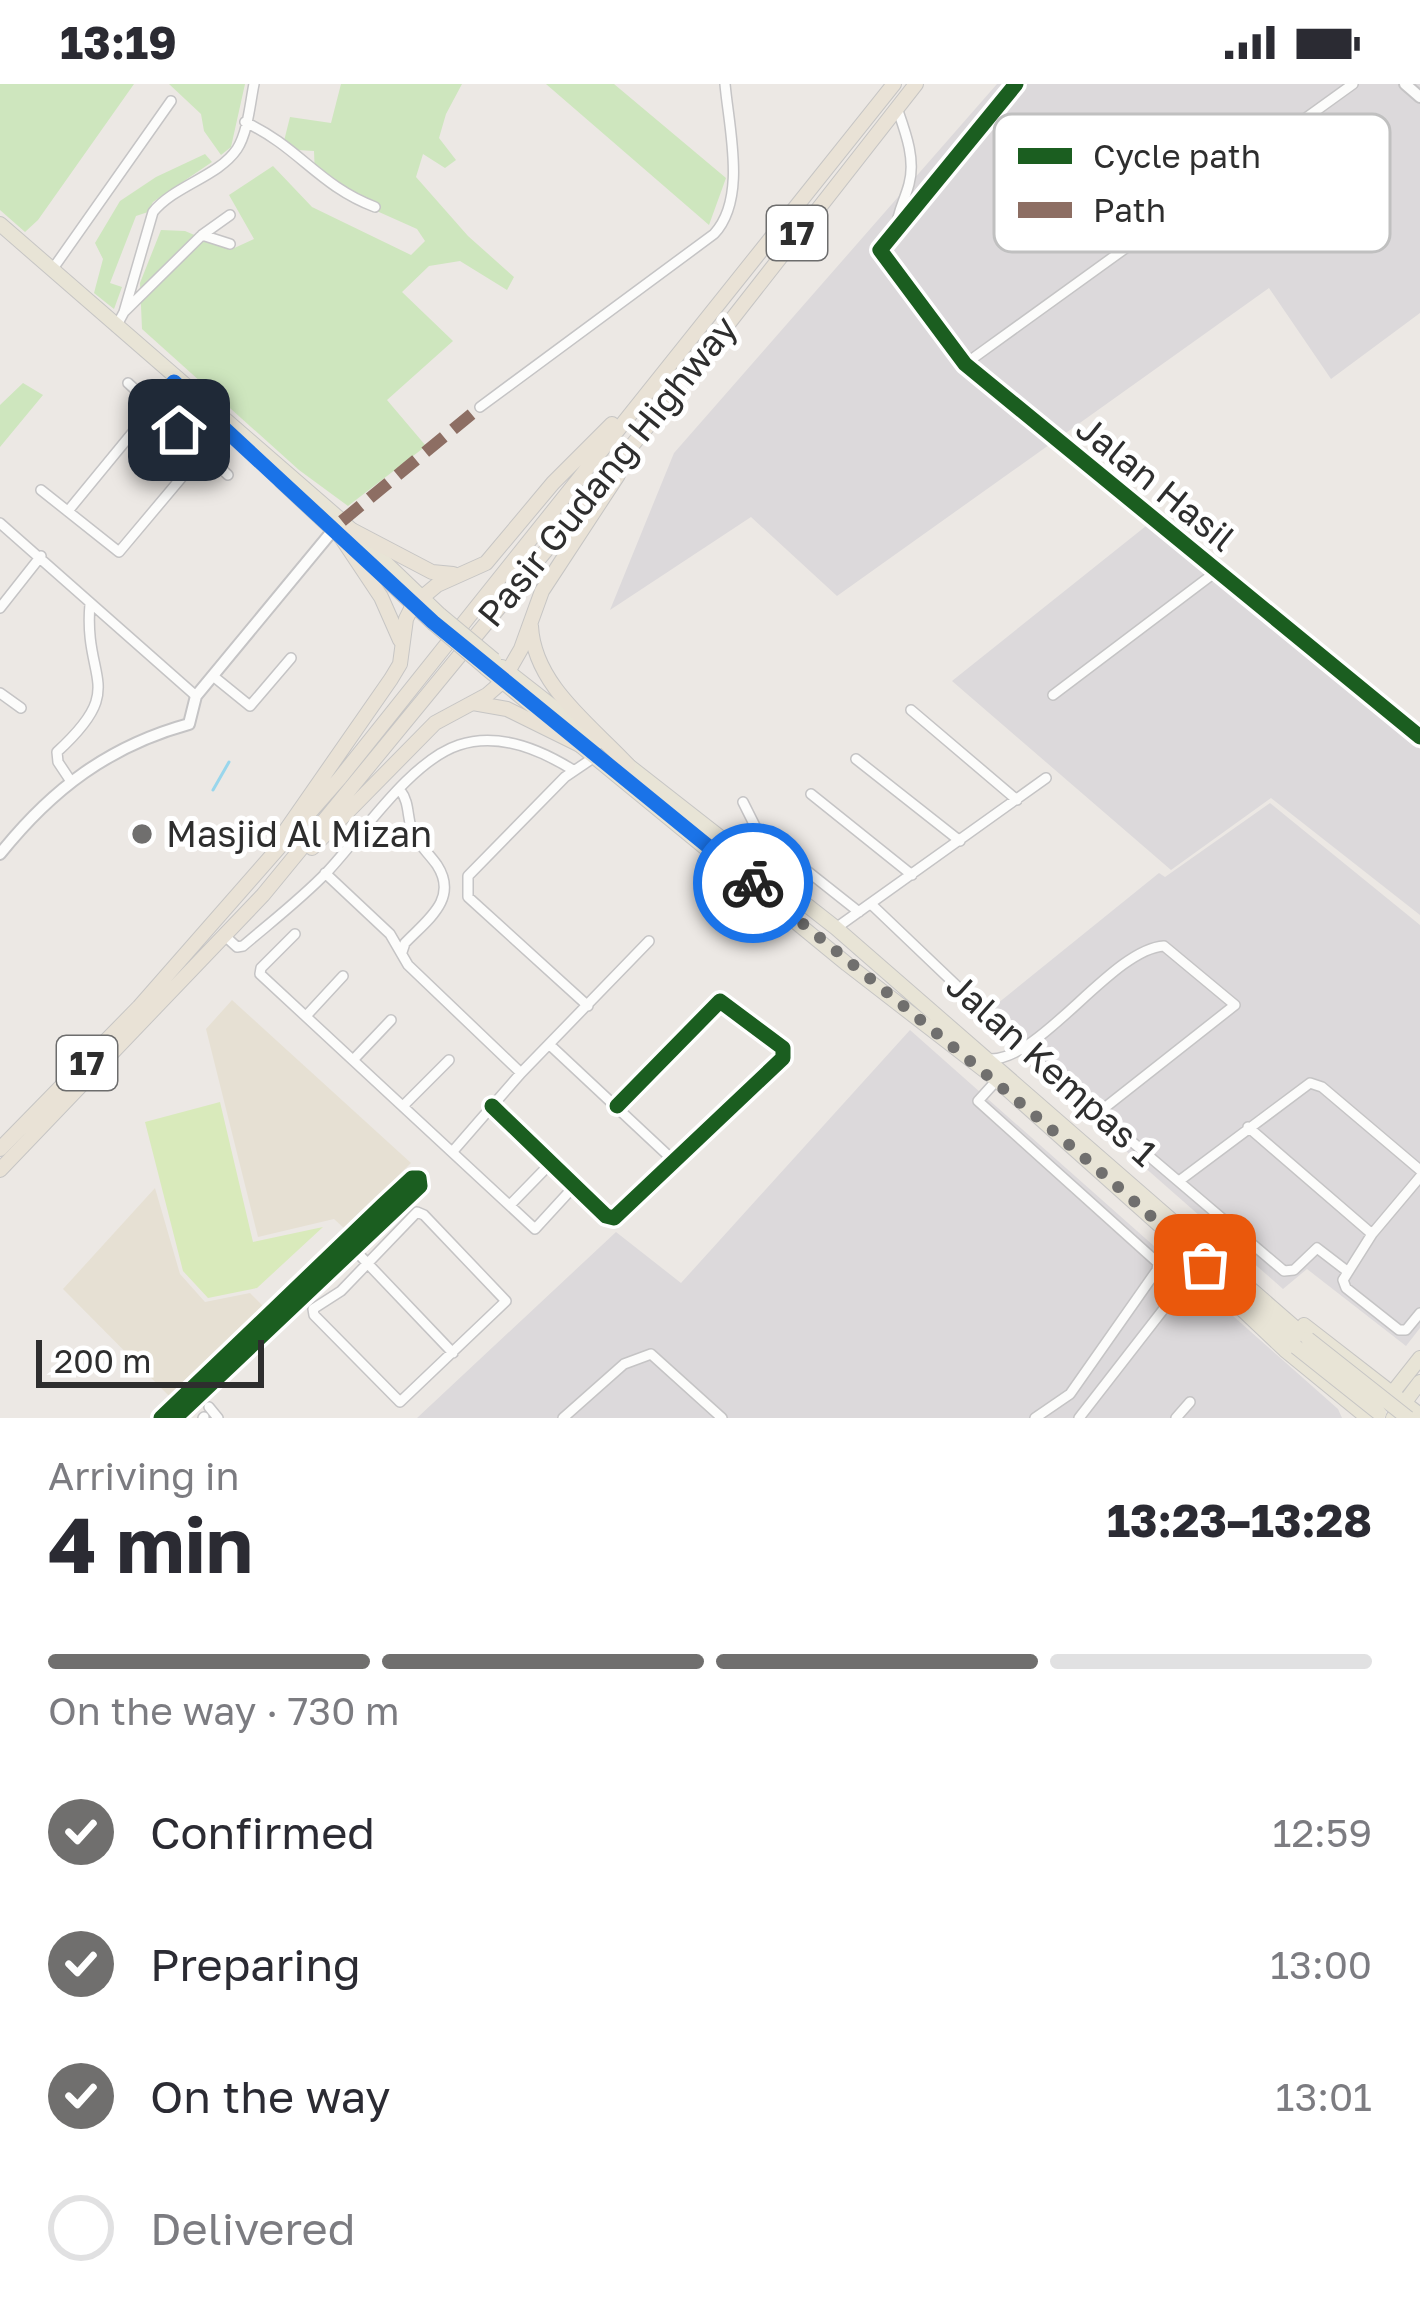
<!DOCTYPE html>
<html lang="en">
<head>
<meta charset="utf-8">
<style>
	body { margin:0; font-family:"Golos Text",sans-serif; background:#f2f2f3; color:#2b2b33; height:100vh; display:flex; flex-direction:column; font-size:45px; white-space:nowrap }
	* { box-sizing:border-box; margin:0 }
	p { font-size:39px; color:#7c7c81 }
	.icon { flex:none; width:66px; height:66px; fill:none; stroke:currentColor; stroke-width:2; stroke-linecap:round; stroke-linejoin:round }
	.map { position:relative; height:1334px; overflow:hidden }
	.panel { display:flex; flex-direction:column; background:#fff; flex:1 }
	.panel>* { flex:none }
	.scale { position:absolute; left:36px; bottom:30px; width:228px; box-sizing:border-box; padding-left:12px; border:6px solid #2e2e2e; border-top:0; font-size:33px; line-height:42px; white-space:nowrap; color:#2e2e2e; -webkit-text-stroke:9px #fff; paint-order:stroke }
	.pin { position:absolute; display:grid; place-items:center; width:102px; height:102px; color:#fff; margin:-51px; border-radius:24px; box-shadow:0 6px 18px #0006 }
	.courier { position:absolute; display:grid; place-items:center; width:120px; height:120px; margin:-60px; border:9px solid #1a73e8; border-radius:50%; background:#fff; color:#222; box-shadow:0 3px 15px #0007 }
	.headline em { font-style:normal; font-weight:700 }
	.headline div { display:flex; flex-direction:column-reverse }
	.headline { display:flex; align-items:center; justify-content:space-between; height:204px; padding:0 48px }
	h1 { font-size:78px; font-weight:700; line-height:90px }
	.bar { display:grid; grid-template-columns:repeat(4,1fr); gap:18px 12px; align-content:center; height:144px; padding:0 48px }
	.bar i { height:15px; border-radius:9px; background:#e1e1e2 }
	.bar .active { background:#706f6e }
	.bar p { grid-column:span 4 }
	ol { padding:0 48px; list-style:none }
	li { display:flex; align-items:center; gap:36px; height:132px }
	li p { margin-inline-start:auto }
	li .icon { padding:12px; border-radius:50%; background:#706f6e; color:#fff; stroke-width:4 }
	li:last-child { color:#7c7c81 }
	li i { width:66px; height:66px; border:6px solid #e1e1e2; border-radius:50% }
	.status { display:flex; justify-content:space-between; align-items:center; height:84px; padding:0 60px; background:#fff; direction:ltr }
	.status svg { height:33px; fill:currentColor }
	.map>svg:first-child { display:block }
	.industrial { fill:#dcd9db }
	.education { fill:#e6e0d3 }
	.green { fill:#cee6be }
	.pitch { fill:#d9eabb }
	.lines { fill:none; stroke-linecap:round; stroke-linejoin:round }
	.stream { stroke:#99d6ec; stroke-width:3 }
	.minor-casing { stroke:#c5c4c5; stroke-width:12 }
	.tertiary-casing { stroke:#c5c4c5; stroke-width:14 }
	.primary-casing { stroke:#c6c5c4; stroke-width:16 }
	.trunk-casing { stroke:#c6c5c4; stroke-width:16 }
	.minor { stroke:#fcfcfb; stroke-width:9 }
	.tertiary { stroke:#fcfcfb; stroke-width:10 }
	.primary { stroke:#e8e4d6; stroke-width:14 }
	.trunk { stroke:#e9e2d6; stroke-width:14 }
	.primary-bridge-casing { stroke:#c6c5c4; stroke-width:16; stroke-linecap:butt }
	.primary-bridge { stroke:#e8e4d6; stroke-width:14 }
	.quiet { stroke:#8d6e63; stroke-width:12; stroke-dasharray:24 12; stroke-linecap:butt }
	.cycleway-casing { stroke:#fff; stroke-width:22 }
	.cycleway { stroke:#1b5e20; stroke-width:15 }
	.done { stroke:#706f6e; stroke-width:12; stroke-dasharray:0 21.6 }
	.route { stroke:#1a73e8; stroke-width:15 }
	.poi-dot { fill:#706f6e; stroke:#fff; stroke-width:4.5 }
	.labels { text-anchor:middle; stroke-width:10; stroke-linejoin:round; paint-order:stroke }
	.shield { fill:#fff; stroke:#6d6d6d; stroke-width:3 }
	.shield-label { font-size:33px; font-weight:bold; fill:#2e2e2e }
	.street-label { font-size:36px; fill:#2e2e2e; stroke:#fff }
	.poi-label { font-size:36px; fill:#2e2e2e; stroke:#fff; text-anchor:start }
	.key { fill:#fff; stroke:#c0c0c0; stroke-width:3 }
	.key-label { font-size:33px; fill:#2e2e2e }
</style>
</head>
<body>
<div class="status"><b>13:19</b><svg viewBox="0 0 49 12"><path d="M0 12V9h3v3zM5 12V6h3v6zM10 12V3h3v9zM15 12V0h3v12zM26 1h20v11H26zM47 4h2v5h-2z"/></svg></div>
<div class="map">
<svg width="1420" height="1334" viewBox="0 0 1420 1334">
	<rect width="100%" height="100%" fill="#ece8e4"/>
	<path class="industrial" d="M997,0H1420V229L1331,295L1269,204L837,512L751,433L610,526L674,369Z
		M1146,442L1420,665V831L1271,714L1171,786L952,597Z
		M1270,719L1420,841V1244L1406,1262L1307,1185L1283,1205L977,936L1159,789L1165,793Z
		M910,946L1338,1325L1342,1334H417L616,1148L681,1199Z"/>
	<path class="education" d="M232,916L411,1079L345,1145L334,1135L258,1153L206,945Z
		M155,1104L180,1190L205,1218L250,1209L267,1226L173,1316L63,1205Z"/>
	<path class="green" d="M0,0H134L38,136L25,148L0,126Z
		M169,0H245L231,63L221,71L204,47L201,30Z
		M341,0H462L446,30L439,54L456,76L445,84L423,70L416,93L468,152L514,193L507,206L460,177L429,182L402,208L453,257L387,316L426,362L348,422L299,386L142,245L140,199L161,146L185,147L230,166L254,155L229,111L273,82L312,123L411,171L425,157L417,145L332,107L315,92L314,67L282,65L290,33L331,39Z
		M546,0H614L726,94L709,141Z
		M205,70L212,78L153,118L148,128L136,132L110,199L122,203L114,225L94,209L103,175L95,159L120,117L156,93Z
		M23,299L43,311L0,363V321Z"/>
	<path class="pitch" d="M220,1018L253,1158L323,1143L257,1204L208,1214L183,1187L145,1038Z"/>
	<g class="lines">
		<path class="stream" d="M213,706L229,678"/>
		<g class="minor-casing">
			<path id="minor" d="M245,38C299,63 319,102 375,123
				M896,146C897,128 905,116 909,100C916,75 905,47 897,24
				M202,151L230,160
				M52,186L171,17
				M124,228L202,151L230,131
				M116,243L124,228L153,128C175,101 218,93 237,65C248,48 250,19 254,0
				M965,280L1353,0
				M128,299L228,391
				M480,323L714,150C747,115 729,45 725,0
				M41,406L119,468L203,368
				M68,427L174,298
				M0,439L196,612
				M0,524L41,472
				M213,592L250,622L291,574
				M0,609L21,624
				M1053,611L1217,487
				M911,626L1017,716
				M856,675L960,757
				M70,696L58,678L57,668C129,602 83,598 90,520
				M400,706C411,720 406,736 414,751C420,762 430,771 437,781C459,815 427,836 405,859L402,868
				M811,710L912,791
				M743,718L758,748L859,828
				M325,789L390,850L408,881L521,989
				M871,820L1023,965L1284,1187L1294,1186L1317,1164L1347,1187
				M836,844L1046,694
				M295,850L261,884L260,890L535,1145L568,1109
				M226,853L237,863L243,862C271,838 301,815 327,788C362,751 410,677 459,661C498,648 541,666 573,686
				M588,922L468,813V792L565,693L596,672
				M306,932L343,892
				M551,962L674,1077
				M354,975L391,936
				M989,975C1040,978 1112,865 1164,862L1235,921L1098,1029
				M997,996L978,1017L1158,1179L1157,1186L1070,1310L1035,1334
				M404,1021L449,976
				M492,1022L606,1132L614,1134L783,974V964L720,917L617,1022
				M1248,1043L1372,1150
				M454,1066L521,989L649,857
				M1420,1093L1372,1150L1343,1196L1346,1204L1399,1246H1406L1420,1229
				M1179,1097L1310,999L1322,1003L1420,1086
				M510,1121L551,1079
				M417,1128L424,1131L506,1217L400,1318L314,1231L313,1225L341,1207Z
				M350,1161L453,1269
				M209,1323L218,1334
				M203,1334L204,1333
				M563,1334L624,1280L651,1270L722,1334
				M1079,1334L1201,1177
				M1176,1334L1190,1318"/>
		</g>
		<g class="tertiary-casing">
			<path id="tertiary" d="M1016,0L880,166L965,280L1420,653
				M1405,0L1420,13
				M0,770C52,705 109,662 189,640L196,612L334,445
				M161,1334L383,1121L412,1094H419L420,1102L175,1334"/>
		</g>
		<g class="primary-casing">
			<path id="primary" d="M0,140L342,437L440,531
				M281,397L433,539
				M502,583L598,658
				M486,584L847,880L997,996L1296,1263
				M620,675L836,844L1308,1255
				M1229,1213L1285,1266L1368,1334
				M1304,1241L1420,1331
				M1386,1317L1420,1274
				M1393,1334L1420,1298"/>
		</g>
		<g class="trunk-casing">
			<path id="trunk" d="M350,445L432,488L453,490
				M339,450L381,513L400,556
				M531,542C534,601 591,641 628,681
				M473,619L507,625L584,663
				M279,756L391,595L400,580L406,535L413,521L437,501L486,479L553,399L612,340
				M312,764L435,639L487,611L502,598L521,565L542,507L618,391
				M0,1065L139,923L340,694L894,0
				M0,1086L263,811L657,331L916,0"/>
		</g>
		<use href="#minor" class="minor"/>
		<use href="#tertiary" class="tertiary"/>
		<use href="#primary" class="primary"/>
		<use href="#trunk" class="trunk"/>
		<g class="primary-bridge-casing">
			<path id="primary-bridge" d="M440,531L494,576
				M433,539L486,584
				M1308,1255L1408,1334
				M1296,1263L1379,1329"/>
		</g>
		<use href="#primary-bridge" class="primary-bridge"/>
		<path class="quiet" d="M342,437L480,323"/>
		<g class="cycleway-casing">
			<path id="cycleway" d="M1016,0L880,166L965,280L1420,653
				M492,1022L606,1132L614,1134L783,974V964L720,917L617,1022
				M161,1334L383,1121L412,1094H419L420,1102L175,1334"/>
		</g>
		<use href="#cycleway" class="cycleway"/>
	</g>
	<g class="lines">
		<path class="done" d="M753,799C906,924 1059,1047 1205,1181"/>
		<path class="route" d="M179,346L153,322L174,298L433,538L753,799"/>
	</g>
	<circle class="poi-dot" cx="142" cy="750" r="12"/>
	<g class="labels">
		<g class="shield">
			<rect x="767" y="122" width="60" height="54" rx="9"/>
			<rect x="57" y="952" width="60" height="54" rx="9"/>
		</g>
		<g class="shield-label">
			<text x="797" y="161">17</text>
			<text x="87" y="991">17</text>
		</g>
		<g class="street-label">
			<text transform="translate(607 387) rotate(-51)" y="13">Pasir Gudang Highway</text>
			<text transform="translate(1156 399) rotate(39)" y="13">Jalan Hasil</text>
			<text transform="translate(1052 985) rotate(42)" y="13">Jalan Kempas 1</text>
		</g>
		<g class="poi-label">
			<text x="166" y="763">Masjid Al Mizan</text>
		</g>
	</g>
	<rect x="994" y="30" width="396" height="138" rx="18" class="key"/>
	<rect x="1018" y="64" width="54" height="16" fill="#1b5e20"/>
	<rect x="1018" y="118" width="54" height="16" fill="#8d6e63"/>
	<g class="key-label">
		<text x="1093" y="84">Cycle path</text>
		<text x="1093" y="138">Path</text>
	</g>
</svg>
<div class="scale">200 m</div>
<div class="pin" style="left:1205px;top:1181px;background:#ea580c"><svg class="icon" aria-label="bag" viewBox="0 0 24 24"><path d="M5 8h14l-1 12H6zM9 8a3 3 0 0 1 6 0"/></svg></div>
<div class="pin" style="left:179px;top:346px;background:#1f2937"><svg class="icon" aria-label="home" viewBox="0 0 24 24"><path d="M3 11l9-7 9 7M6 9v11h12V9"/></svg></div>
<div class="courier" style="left:753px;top:799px"><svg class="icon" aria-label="bike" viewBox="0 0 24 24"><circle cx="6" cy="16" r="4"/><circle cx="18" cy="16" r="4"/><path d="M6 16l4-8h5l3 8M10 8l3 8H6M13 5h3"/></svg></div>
</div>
<section class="panel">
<div class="headline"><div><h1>4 min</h1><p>Arriving in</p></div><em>13:23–13:28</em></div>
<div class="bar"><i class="active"></i><i class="active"></i><i class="active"></i><i></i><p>On the way · 730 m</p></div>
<ol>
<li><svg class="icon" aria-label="check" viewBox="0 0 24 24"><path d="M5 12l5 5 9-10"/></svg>Confirmed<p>12:59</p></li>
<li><svg class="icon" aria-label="check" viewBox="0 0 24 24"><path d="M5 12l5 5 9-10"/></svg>Preparing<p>13:00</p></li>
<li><svg class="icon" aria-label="check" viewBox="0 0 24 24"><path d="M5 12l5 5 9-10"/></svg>On the way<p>13:01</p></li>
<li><i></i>Delivered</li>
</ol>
</section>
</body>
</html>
